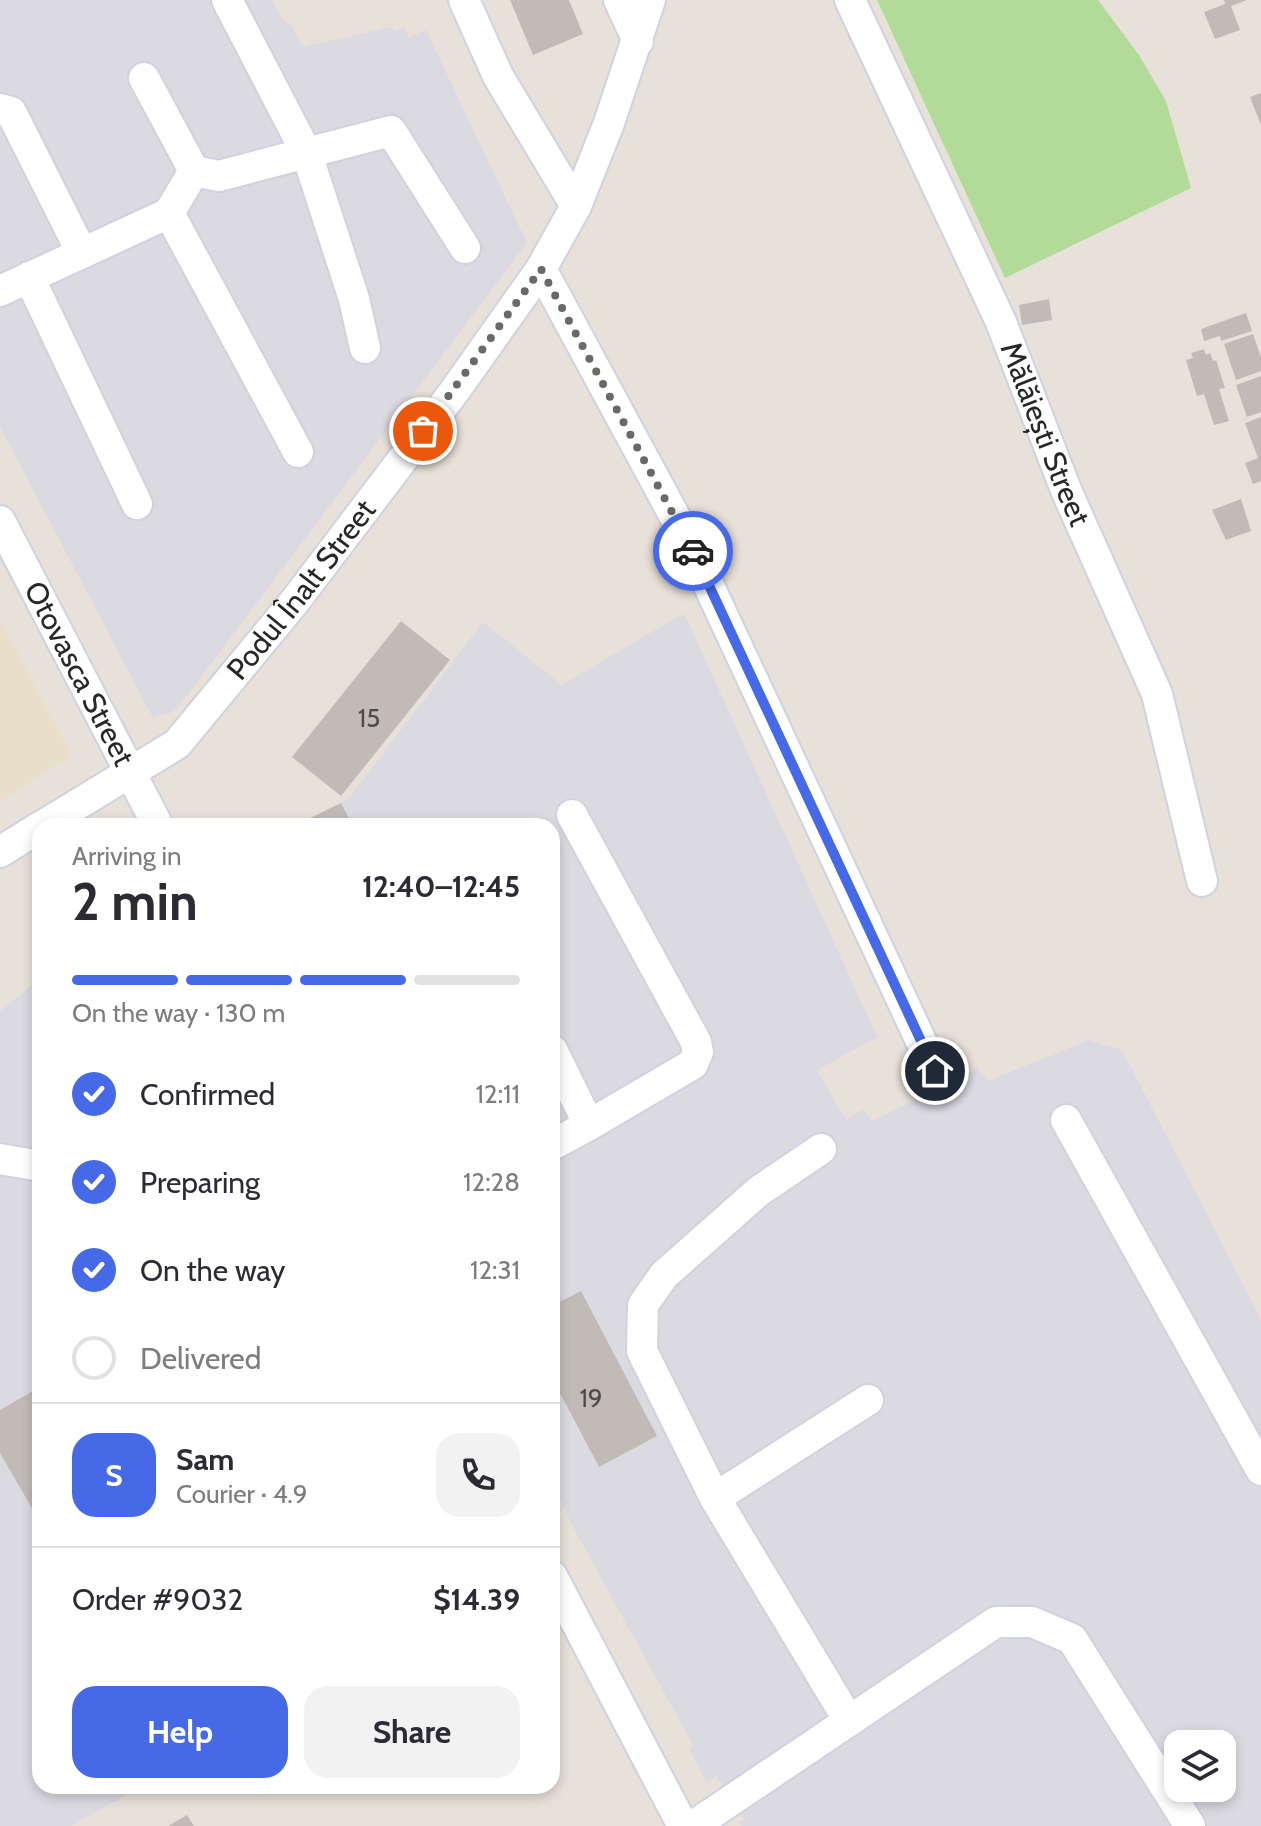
<!DOCTYPE html>
<html lang="en">
<head>
<meta charset="utf-8">
<style>
	body { margin:0; font-family:Cabin,sans-serif; background:#f2f2f3; color:#2b2b33; height:100vh; display:flex; flex-direction:column; font-size:30px; white-space:nowrap }
	* { box-sizing:border-box; margin:0 }
	p { font-size:26px; color:#7c7c81 }
	.icon { flex:none; width:44px; height:44px; fill:none; stroke:currentColor; stroke-width:2; stroke-linecap:round; stroke-linejoin:round }
	.map { position:relative; flex:1; overflow:hidden }
	.details { position:absolute; left:32px; top:818px; width:528px; height:976px; display:flex; flex-direction:column; background:#fff; border-radius:24px; box-shadow:0 4px 12px #0003 }
	.details>* { flex:none }
	.buttons { position:absolute; left:1164px; top:1730px; display:grid; gap:16px }
	.buttons a { display:grid; place-items:center; width:72px; height:72px; border-radius:16px; background:#fff; box-shadow:0 4px 12px #0003; font-size:40px }
	.pin { position:absolute; display:grid; place-items:center; width:68px; height:68px; color:#fff; margin:-34px; border:4px solid #fff; border-radius:50%; box-shadow:0 2px 8px #0007 }
	.courier { position:absolute; display:grid; place-items:center; width:80px; height:80px; margin:-40px; border:6px solid #4669e8; border-radius:50%; background:#fff; color:#222; box-shadow:0 2px 10px #0007 }
	.head em { font-style:normal; font-weight:700 }
	.head div { display:flex; flex-direction:column-reverse }
	.head { display:flex; align-items:center; justify-content:space-between; height:136px; padding:0 40px }
	h1 { font-size:52px; font-weight:700; line-height:60px }
	.bar { display:grid; grid-template-columns:repeat(4,1fr); gap:12px 8px; align-content:center; height:96px; padding:0 40px }
	.bar i { height:10px; border-radius:6px; background:#e1e1e2 }
	.bar .selected { background:#4669e8 }
	.bar p { grid-column:span 4 }
	.line { display:flex; align-items:center; gap:20px; padding:0 40px; border-top:2px solid #e1e1e2 }
	.line div { flex:1 }
	.round { display:grid; place-items:center; flex:none; width:84px; height:84px; border-radius:24px; background:#f2f2f3 }
	ol { padding:0 40px; list-style:none }
	li { display:flex; align-items:center; gap:24px; height:88px }
	li p { margin-inline-start:auto }
	li .icon { padding:8px; border-radius:50%; background:#4669e8; color:#fff; stroke-width:4 }
	li:last-child { color:#7c7c81 }
	li i { width:44px; height:44px; border:4px solid #e1e1e2; border-radius:50% }
	.primary-button { display:flex; gap:16px; margin-top:auto; padding:16px 40px }
	.primary-button a { flex:1; height:92px; border-radius:24px; background:#4669e8; color:#fff; font-size:32px; font-weight:700; line-height:92px; text-align:center }
	.primary-button a+a { background:#f2f2f3; color:#2b2b33 }
	.map>svg:first-child { display:block }
	.industrial { fill:#dbdae1; fill-rule:evenodd }
	.education { fill:#e9dec9 }
	.green { fill:#b2db9a }
	.building { fill:#c0bbb6 }
	.lines { fill:none; stroke-linecap:round; stroke-linejoin:round }
	.minor-casing { stroke:#cfd2df; stroke-width:34 }
	.minor { stroke:#fff; stroke-width:30 }
	.done { stroke:#6b6865; stroke-width:8; stroke-dasharray:0 14.4 }
	.route { stroke:#4669e8; stroke-width:10 }
	.labels { text-anchor:middle; stroke-width:8; stroke-linejoin:round; paint-order:stroke }
	.number-label { font-size:26px; fill:#4d4c4b }
	.street-label { font-size:30px; fill:#272727; stroke:#fff }
</style>
</head>
<body>
<div class="map">
<svg width="1261" height="1826" viewBox="0 0 1261 1826">
	<rect width="100%" height="100%" fill="#e8e1d9"/>
	<path class="industrial" d="M0,0H272L283,19L293,27L302,47L392,27L395,31L404,27L409,38L426,30L527,243L176,710L153,718L0,427Z
		M684,613L877,1037L817,1070L846,1120L863,1109L872,1121L978,1068L988,1081L1089,1040L1122,1050L1261,1319V1826H742L739,1822L744,1819L716,1776L706,1782L689,1748L693,1745L573,1527L552,1483V826H294L349,798L483,622L562,685ZM1178,1744H1222V1788H1178Z
		M40,979V1786H142L71,1826H0V1011Z"/>
	<path class="education" d="M0,619L72,756L0,801Z"/>
	<path class="green" d="M877,0H1098L1139,55L1166,101L1191,188L1005,278Z"/>
	<path class="building" d="M510,0H569L583,34L533,55Z
		M1224,0H1247L1231,6L1240,30L1215,39L1204,12L1225,4Z
		M1261,93V125L1250,97Z
		M1049,299L1052,320L1022,325L1019,305Z
		M1246,313L1252,331L1221,341L1220,336L1204,341L1201,329Z
		M1253,334L1261,357V371L1236,380L1224,344Z
		M1204,349L1206,355L1210,353L1213,361L1216,360L1225,388L1219,389L1229,421L1214,425L1204,394L1197,396L1186,360L1193,358L1191,353Z
		M1261,376V412L1247,417L1236,385Z
		M1261,417V481L1253,484L1245,463L1258,458L1245,423Z
		M1241,499L1251,531L1226,540L1212,510Z
		M401,621L450,660L341,796L292,757Z
		M341,803L353,826H294Z
		M581,1291L657,1436L599,1467L552,1378V1306Z
		M40,1387V1522L0,1453V1410Z
		M187,1815L194,1826H168Z"/>
	<g class="lines">
		<g class="minor-casing">
			<g id="minor">
				<path d="M227,0L307,154L354,299L365,348"/>
				<path d="M464,0L498,76L576,206"/>
				<path d="M619,0L638,41"/>
				<path id="s1" d="M850,0L1001,322L1066,490L1157,694L1202,881"/>
				<path d="M0,109L11,112L82,253"/>
				<path d="M194,171L219,176L391,131L465,248"/>
				<path d="M169,213L298,452"/>
				<path d="M541,269L687,539L935,1071"/>
				<path d="M29,277L137,504"/>
				<path d="M0,291L169,213L194,171L144,78"/>
				<path id="s2" d="M0,521L158,826"/>
				<path d="M572,815L696,1042L698,1052L693,1064L589,1125"/>
				<path id="s3" d="M42,826L177,744L295,601L456,389L541,269L576,206L609,123L650,0"/>
				<path d="M0,852L40,827"/>
				<path d="M552,1050L589,1125L552,1145"/>
				<path d="M1066,1120L1261,1470"/>
				<path d="M821,1149L759,1191L664,1275L643,1305L642,1351L715,1498L849,1721"/>
				<path d="M0,1159L35,1165"/>
				<path d="M715,1498L868,1400"/>
				<path d="M552,1576L683,1826"/>
				<path d="M693,1826L996,1622H1032L1072,1639L1190,1826"/>
			</g>
		</g>
		<use href="#minor" class="minor"/>
	</g>
	<g class="lines">
		<path class="done" d="M423,431L541,269L693,551"/>
		<path class="route" d="M693,551L935,1071"/>
	</g>
	<g class="labels">
		<g class="number-label">
			<text x="369" y="727">15</text>
			<text x="591" y="1407">19</text>
		</g>
		<g class="street-label">
			<text dy="10" stroke="none"><textPath href="#s1" startOffset="476">Mălăiești Street</textPath></text>
			<text dy="10" stroke="none"><textPath href="#s3" startOffset="356">Podul Înalt Street</textPath></text>
			<text dy="10" stroke="none"><textPath href="#s2" startOffset="172">Otovasca Street</textPath></text>
		</g>
	</g>
</svg>
<div class="buttons">
<a><svg class="icon" aria-label="layers" viewBox="0 0 24 24"><path d="M12 4l9 5-9 5-9-5zM3 14l9 5 9-5"/></svg></a>
</div>
<div class="pin" style="left:423px;top:431px;background:#ea580c"><svg class="icon" aria-label="bag" viewBox="0 0 24 24"><path d="M5 8h14l-1 12H6zM9 8a3 3 0 0 1 6 0"/></svg></div>
<div class="pin" style="left:935px;top:1071px;background:#1f2937"><svg class="icon" aria-label="home" viewBox="0 0 24 24"><path d="M3 11l9-7 9 7M6 9v11h12V9"/></svg></div>
<div class="courier" style="left:693px;top:551px"><svg class="icon" aria-label="car" viewBox="0 0 24 24"><path d="M5 17H2v-5l4-1 3-4h7l3 4 3 1v5h-3M9 17h6M6 11h13"/><circle cx="7" cy="17" r="2"/><circle cx="17" cy="17" r="2"/></svg></div>
<section class="details">
<div class="head"><div><h1>2 min</h1><p>Arriving in</p></div><em>12:40–12:45</em></div>
<div class="bar"><i class="selected"></i><i class="selected"></i><i class="selected"></i><i></i><p>On the way · 130 m</p></div>
<ol>
<li><svg class="icon" aria-label="check" viewBox="0 0 24 24"><path d="M5 12l5 5 9-10"/></svg>Confirmed<p>12:11</p></li>
<li><svg class="icon" aria-label="check" viewBox="0 0 24 24"><path d="M5 12l5 5 9-10"/></svg>Preparing<p>12:28</p></li>
<li><svg class="icon" aria-label="check" viewBox="0 0 24 24"><path d="M5 12l5 5 9-10"/></svg>On the way<p>12:31</p></li>
<li><i></i>Delivered</li>
</ol>
<div class="line" style="height:144px"><b class="round" style="background:#4669e8;color:#fff">S</b><div><b>Sam</b><p>Courier · 4.9</p></div><a class="round"><svg class="icon" aria-label="phone" viewBox="0 0 24 24"><path d="M5 4h4l2 5-3 2q2 4 5 5l2-3 5 2v4C11 20 4 13 5 4z"/></svg></a></div>
<div class="line" style="height:104px"><div>Order #9032</div><b>$14.39</b></div>
<div class="primary-button"><a>Help</a><a>Share</a></div>
</section>
</div>
</body>
</html>
